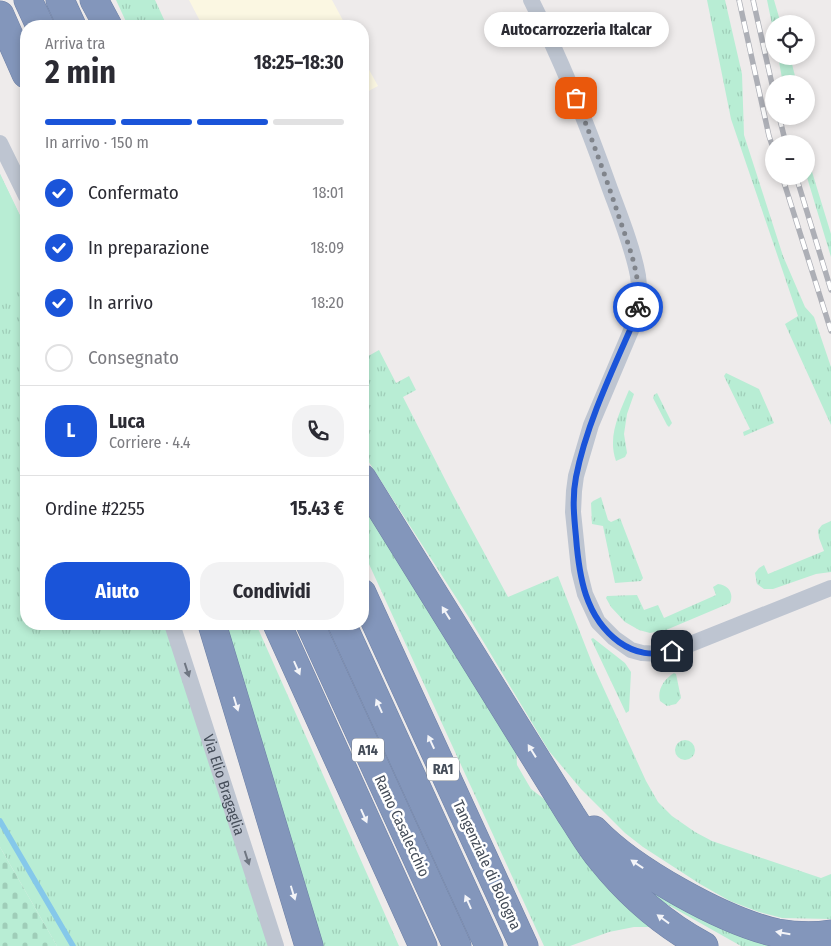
<!DOCTYPE html>
<html lang="it">
<head>
<meta charset="utf-8">
<style>
	body { margin:0; font-family:"Fira Sans Condensed",sans-serif; background:#f2f2f3; color:#2b2b33; height:100vh; display:flex; flex-direction:column; font-size:19px; white-space:nowrap }
	* { box-sizing:border-box; margin:0 }
	p { font-size:16px; color:#7c7c81 }
	.icon { flex:none; width:28px; height:28px; fill:none; stroke:currentColor; stroke-width:2; stroke-linecap:round; stroke-linejoin:round }
	.map { position:relative; flex:1; overflow:hidden }
	.drawer { position:absolute; left:20px; top:20px; width:349px; height:610px; display:flex; flex-direction:column; background:#fff; border-radius:20px; box-shadow:0 2px 8px #0003 }
	.drawer>* { flex:none }
	.fabs { position:absolute; left:765px; top:15px; display:grid; gap:10px }
	.fabs a { display:grid; place-items:center; width:50px; height:50px; border-radius:50%; background:#fff; box-shadow:0 2px 8px #0003; font-size:25px }
	.pin { position:absolute; display:grid; place-items:center; width:42px; height:42px; color:#fff; margin:-21px; border-radius:10px; box-shadow:0 2px 8px #0006 }
	.courier { position:absolute; display:grid; place-items:center; width:50px; height:50px; margin:-25px; border:4px solid #1a54d9; border-radius:50%; background:#fff; color:#222; box-shadow:0 1px 6px #0007 }
	.bubble { position:absolute; height:35px; border-radius:18px; background:#fff; box-shadow:0 2px 8px #0003; font-size:16px; font-weight:700; line-height:35px; text-align:center }
	.headline em { font-style:normal; font-weight:700 }
	.headline div { display:flex; flex-direction:column-reverse }
	.headline { display:flex; align-items:center; justify-content:space-between; height:85px; padding:0 25px }
	h1 { font-size:32px; font-weight:700; line-height:38px }
	.bar { display:grid; grid-template-columns:repeat(4,1fr); gap:8px 5px; align-content:center; height:60px; padding:0 25px }
	.bar i { height:6px; border-radius:4px; background:#e1e1e2 }
	.bar .selected { background:#1a54d9 }
	.bar p { grid-column:span 4 }
	.line { display:flex; align-items:center; gap:12px; padding:0 25px; border-top:1px solid #e1e1e2 }
	.line div { flex:1 }
	.round { display:grid; place-items:center; flex:none; width:52px; height:52px; border-radius:20px; background:#f2f2f3 }
	ol { padding:0 25px; list-style:none }
	li { display:flex; align-items:center; gap:15px; height:55px }
	li p { margin-inline-start:auto }
	li .icon { padding:5px; border-radius:50%; background:#1a54d9; color:#fff; stroke-width:4 }
	li:last-child { color:#7c7c81 }
	li i { width:28px; height:28px; border:2px solid #e1e1e2; border-radius:50% }
	.action { display:flex; gap:10px; margin-top:auto; padding:10px 25px }
	.action a { flex:1; height:58px; border-radius:20px; background:#1a54d9; color:#fff; font-size:20px; font-weight:700; line-height:58px; text-align:center }
	.action a+a { background:#f2f2f3; color:#2b2b33 }
	.map>svg:first-child { display:block }
	.commercial { fill:#fbf7e2 }
	.grass { fill:url(#grass-tufts) }
	.cemetery { fill:url(#cemetery-stones) }
	.park { fill:#b8edd4 }
	.lines { fill:none; stroke-linecap:round; stroke-linejoin:round }
	.stream { stroke:#85c8ea; stroke-width:5.5 }
	.highway-casing { stroke:#6e81a6; stroke-width:29 }
	.street { stroke:#bec5d1; stroke-width:16 }
	.highway { stroke:#8396bb; stroke-width:28 }
	.rail-casing { stroke:#adafb6; stroke-width:5.5 }
	.rail { stroke:#fff; stroke-width:4; stroke-dasharray:11; stroke-linecap:butt }
	.oneway { fill:#f3f4f8 }
	.oneway2 { fill:#6f7682 }
	.done { stroke:#80848b; stroke-width:5; stroke-dasharray:0 9 }
	.route { stroke:#1a54d9; stroke-width:6 }
	.labels { text-anchor:middle; stroke-width:5; stroke-linejoin:round; paint-order:stroke }
	.shield { fill:#fff; stroke:#7c828a; stroke-width:1 }
	.shield-label { font-size:14px; font-weight:bold; fill:#444c58 }
	.street-label { font-size:15px; fill:#444c58; stroke:#fff }
</style>
</head>
<body>
<div class="map">
<svg width="831" height="946" viewBox="0 0 831 946">
	<defs>
		<pattern id="grass-tufts" width="24" height="20" patternUnits="userSpaceOnUse" patternTransform="scale(1.25)"><rect width="24" height="20" fill="#b8edd4"/><path d="M3 7l-1-3M5 7V3M7 7l1-3M15 17l-1-3M17 17v-4M19 17l1-3" fill="none" stroke="#9fcdb8"/></pattern>
		<pattern id="cemetery-stones" width="16" height="16" patternUnits="userSpaceOnUse" patternTransform="scale(1.25)"><rect width="16" height="16" fill="#b8edd4"/><path d="M2 7V4a2 2 0 0 1 4 0v3zM10 15v-3a2 2 0 0 1 4 0v3z" fill="#9fcdb8"/></pattern>
	</defs>
	<rect width="100%" height="100%" fill="#eeebeb"/>
	<path class="commercial" d="M189,0H332L346,26H189L200,21Z
		M362,57L378,86L363,94H362Z"/>
	<path class="grass" d="M116,0H155L167,26H128Z
		M707,0H725L742,74L744,135L783,256L805,307L814,317L831,367V425L785,324L798,316L731,119Z
		M767,0H774L781,24H774V34Z
		M778,56H790L797,84H783Z
		M806,152L831,234V257L806,174Z
		M0,174L26,228V624H166L269,946H57L0,847Z
		M379,350L396,383L409,376L416,390L403,397L453,495L508,597L558,576L592,663L646,781L658,802L672,816L695,832L712,841L821,878L831,874V919L782,918L759,912L730,901L700,884L643,847L625,833L581,789L549,751L468,616L363,453V359Z
		M726,373L759,389L774,423L744,436L743,432L750,429L724,376Z
		M629,390L634,394L627,414L624,434L627,453L625,457L616,461C607,436 620,412 629,390Z
		M657,393L672,423L669,427L667,425L653,398L654,395Z
		M601,497L608,520L611,522L620,518L643,578L641,581L615,583L603,526L592,524L591,503L593,501Z
		M362,500L516,747L517,765L531,789L552,805L651,925L650,927H634L609,932L570,946H544L363,551Z
		M831,521V572L816,574L773,589H764L757,584L755,573L759,568L764,565L768,574L824,551L819,538L818,530L822,525Z
		M718,584C729,585 734,594 730,603L666,630L650,633L639,630L625,622L611,607L606,598L607,596L637,595L644,610L658,605L664,618L716,595L713,587Z
		M224,624H256L399,946H321Z
		M593,638L625,663L631,672L629,711L626,713L591,639Z
		M674,673L676,674L681,698L676,704L667,706L660,701C657,690 664,679 674,673Z
		M675 750a10 10 0 1 1 20 0a10 10 0 1 1-20 0Z
		M648,889L791,946H741L661,901Z"/>
	<path class="cemetery" d="M0,847L57,946H0Z"/>
	<path class="park" d="M0,174L26,228V275L0,291Z"/>
	<g class="lines">
		<path class="stream" d="M0,821L73,946"/>
		<g class="highway-casing">
			<path id="highway" d="M28,0L40,26
				M60,0L72,26
				M94,0L108,26
				M0,15L26,74
				M362,478L571,815C581,830 590,846 601,859C629,894 665,925 704,946
				M362,593L524,946
				M212,624L309,946
				M277,624L423,946
				M310,624L457,946
				M342,624L489,946
				M594,830C632,870 723,921 777,933C795,936 813,937 831,934"/>
		</g>
		<g class="street">
			<path d="M531,0C562,61 587,124 610,189C620,216 633,248 638,276C640,291 639,306 635,321L591,425L576,476L574,491L573,512L579,570L585,594L598,622L614,638L631,650L642,653L660,654L688,645L831,588"/>
			<path d="M0,143L26,196"/>
			<path id="s1" d="M172,624L276,946"/>
		</g>
		<use href="#highway" class="highway"/>
		<g class="rail-casing">
			<path id="rail" d="M739,0L769,136L774,151
				M753,0L774,93
				M779,116L786,144
				M782,176L831,331
				M796,176L831,290"/>
		</g>
		<use href="#rail" class="rail"/>
	</g>
	<defs><path id="oneway-solid" d="M-6-.8H1V-3.2L6.5 0L1 3.2V.8H-6Z" transform="scale(1.25)"/></defs>
	<g class="oneway">
		<use href="#oneway-solid" transform="translate(446 613) rotate(-122)"/>
		<use href="#oneway-solid" transform="translate(297 668) rotate(66)"/>
		<use href="#oneway-solid" transform="translate(236 704) rotate(73)"/>
		<use href="#oneway-solid" transform="translate(379 706) rotate(-114)"/>
		<use href="#oneway-solid" transform="translate(431 742) rotate(-115)"/>
		<use href="#oneway-solid" transform="translate(532 751) rotate(-122)"/>
		<use href="#oneway-solid" transform="translate(364 816) rotate(66)"/>
		<use href="#oneway-solid" transform="translate(637 864) rotate(-146)"/>
		<use href="#oneway-solid" transform="translate(293 893) rotate(73)"/>
		<use href="#oneway-solid" transform="translate(468 902) rotate(-114)"/>
		<use href="#oneway-solid" transform="translate(663 919) rotate(-144)"/>
		<use href="#oneway-solid" transform="translate(783 933) rotate(-170)"/>
	</g>
	<g class="oneway2">
		<use href="#oneway-solid" transform="translate(187 670) rotate(72)"/>
		<use href="#oneway-solid" transform="translate(247 858) rotate(72)"/>
	</g>
	<g class="lines">
		<path class="done" d="M576,98C591,137 606,177 619,217C629,247 641,275 638,307"/>
		<path class="route" d="M638,307L634,321C613,369 586,425 576,477C572,497 574,517 576,537C579,576 585,617 619,642C636,654 652,656 672,651"/>
	</g>
	<g class="labels">
		<g class="shield">
			<rect x="352" y="738.5" width="32" height="23" rx="4"/>
			<rect x="427" y="757.5" width="32" height="23" rx="4"/>
		</g>
		<g class="shield-label">
			<text x="368" y="755">A14</text>
			<text x="443" y="774">RA1</text>
		</g>
		<g class="street-label">
			<text dy="5" stroke="none"><textPath href="#s1" startOffset="169">Via Elio Bragaglia</textPath></text>
			<text transform="translate(402 826) rotate(65)" y="5">Ramo Casalecchio</text>
			<text transform="translate(487 865) rotate(65)" y="5">Tangenziale di Bologna</text>
		</g>
	</g>
</svg>
<div class="fabs">
<a><svg class="icon" aria-label="locate" viewBox="0 0 24 24"><circle cx="12" cy="12" r="6"/><path d="M12 2v4M12 18v4M2 12h4M18 12h4"/></svg></a>
<a>+</a>
<a>−</a>
</div>
<div class="pin" style="left:576px;top:98px;background:#ea580c"><svg class="icon" aria-label="bag" viewBox="0 0 24 24"><path d="M5 8h14l-1 12H6zM9 8a3 3 0 0 1 6 0"/></svg></div>
<div class="pin" style="left:672px;top:651px;background:#1f2937"><svg class="icon" aria-label="home" viewBox="0 0 24 24"><path d="M3 11l9-7 9 7M6 9v11h12V9"/></svg></div>
<div class="courier" style="left:638px;top:307px"><svg class="icon" aria-label="bike" viewBox="0 0 24 24"><circle cx="6" cy="16" r="4"/><circle cx="18" cy="16" r="4"/><path d="M6 16l4-8h5l3 8M10 8l3 8H6M13 5h3"/></svg></div>
<div class="bubble" style="left:484px;top:12px;width:185px">Autocarrozzeria Italcar</div>
<section class="drawer">
<div class="headline"><div><h1>2 min</h1><p>Arriva tra</p></div><em>18:25–18:30</em></div>
<div class="bar"><i class="selected"></i><i class="selected"></i><i class="selected"></i><i></i><p>In arrivo · 150 m</p></div>
<ol>
<li><svg class="icon" aria-label="check" viewBox="0 0 24 24"><path d="M5 12l5 5 9-10"/></svg>Confermato<p>18:01</p></li>
<li><svg class="icon" aria-label="check" viewBox="0 0 24 24"><path d="M5 12l5 5 9-10"/></svg>In preparazione<p>18:09</p></li>
<li><svg class="icon" aria-label="check" viewBox="0 0 24 24"><path d="M5 12l5 5 9-10"/></svg>In arrivo<p>18:20</p></li>
<li><i></i>Consegnato</li>
</ol>
<div class="line" style="height:90px"><b class="round" style="background:#1a54d9;color:#fff">L</b><div><b>Luca</b><p>Corriere · 4.4</p></div><a class="round"><svg class="icon" aria-label="phone" viewBox="0 0 24 24"><path d="M5 4h4l2 5-3 2q2 4 5 5l2-3 5 2v4C11 20 4 13 5 4z"/></svg></a></div>
<div class="line" style="height:65px"><div>Ordine #2255</div><b>15.43 €</b></div>
<div class="action"><a>Aiuto</a><a>Condividi</a></div>
</section>
</div>
</body>
</html>
